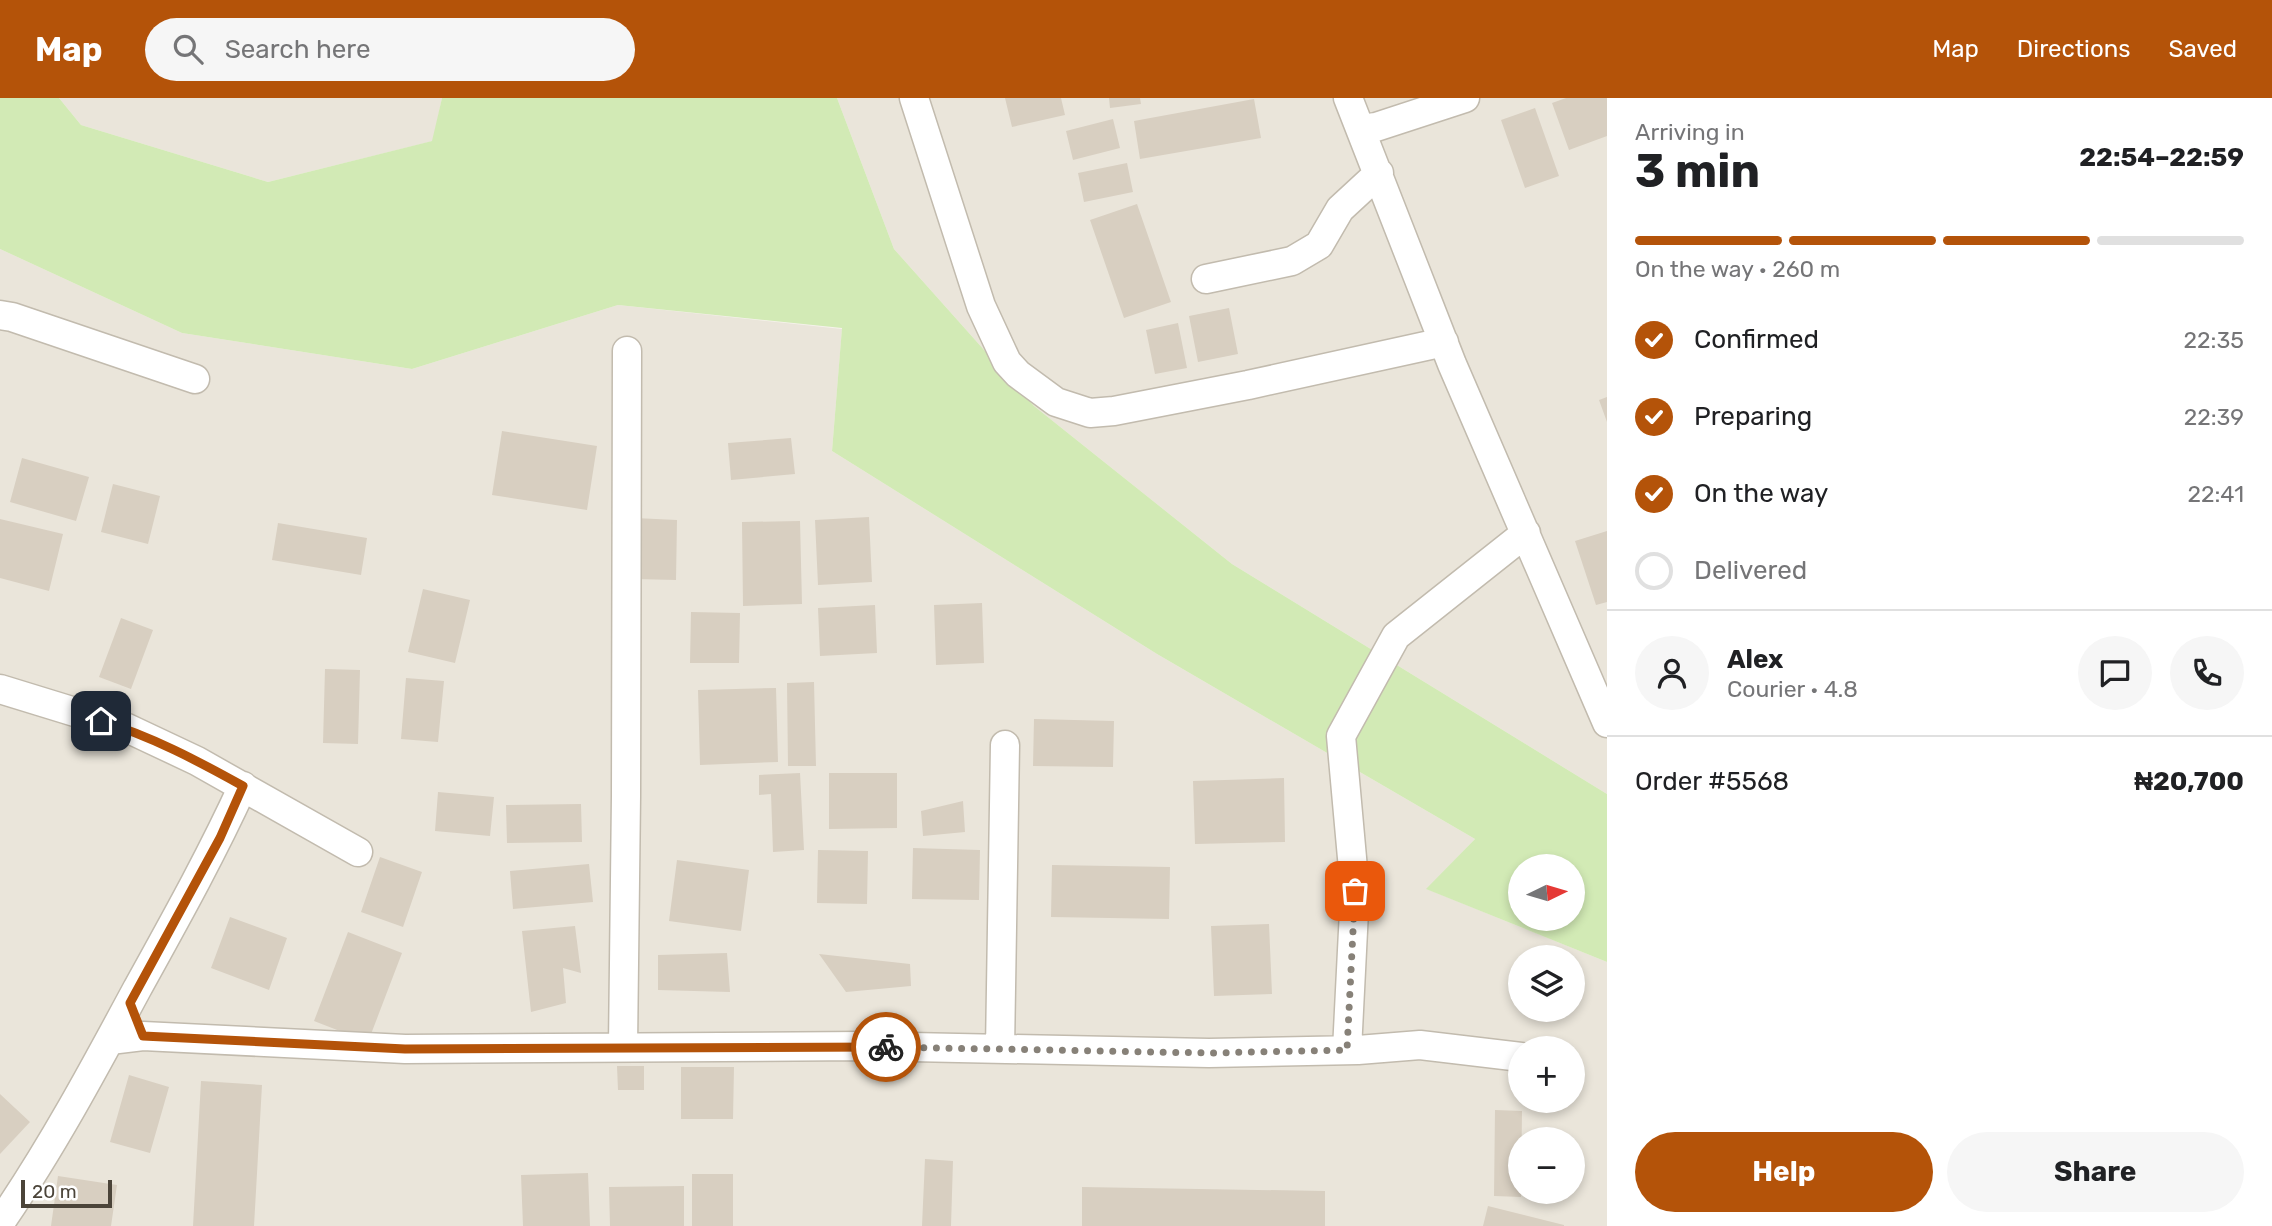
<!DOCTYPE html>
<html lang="en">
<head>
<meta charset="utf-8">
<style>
	body { margin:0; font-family:Rubik,sans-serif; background:#f6f6f6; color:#202124; height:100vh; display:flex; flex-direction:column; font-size:26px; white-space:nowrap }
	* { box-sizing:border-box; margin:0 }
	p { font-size:23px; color:#757577 }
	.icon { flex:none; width:38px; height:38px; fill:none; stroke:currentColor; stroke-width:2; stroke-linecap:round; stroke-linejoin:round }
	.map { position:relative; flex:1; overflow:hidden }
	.sheet { display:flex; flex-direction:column; background:#fff; width:665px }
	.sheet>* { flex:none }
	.needle { width:46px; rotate:85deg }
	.fabs { position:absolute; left:1508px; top:756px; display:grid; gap:14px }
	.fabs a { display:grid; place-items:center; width:77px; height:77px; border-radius:50%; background:#fff; box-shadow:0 4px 10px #0003; font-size:35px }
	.scale { position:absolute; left:21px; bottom:18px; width:91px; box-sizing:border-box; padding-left:7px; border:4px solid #4b4439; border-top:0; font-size:19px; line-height:24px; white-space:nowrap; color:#4b4439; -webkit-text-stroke:5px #fff; paint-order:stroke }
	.pin { position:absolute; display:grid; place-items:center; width:60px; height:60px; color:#fff; margin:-30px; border-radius:14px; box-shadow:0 4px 10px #0006 }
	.courier { position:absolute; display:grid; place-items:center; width:70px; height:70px; margin:-35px; border:5px solid #b45309; border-radius:50%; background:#fff; color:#222; box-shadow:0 2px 9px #0007 }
	.head em { font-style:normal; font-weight:700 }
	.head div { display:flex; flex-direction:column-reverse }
	.head { display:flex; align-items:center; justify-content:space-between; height:119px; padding:0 28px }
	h1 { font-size:46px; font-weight:700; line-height:52px }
	.bar { display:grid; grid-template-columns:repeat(4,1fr); gap:10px 7px; align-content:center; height:84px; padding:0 28px }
	.bar i { height:9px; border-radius:5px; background:#e0e0e0 }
	.bar .selected { background:#b45309 }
	.bar p { grid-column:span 4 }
	.line { display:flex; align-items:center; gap:18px; padding:0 28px; border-top:2px solid #e0e0e0 }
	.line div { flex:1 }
	.round { display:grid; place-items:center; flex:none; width:74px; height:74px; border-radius:37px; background:#f6f6f6 }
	ol { padding:0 28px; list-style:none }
	li { display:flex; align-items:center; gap:21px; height:77px }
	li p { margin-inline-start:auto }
	li .icon { padding:7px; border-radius:50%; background:#b45309; color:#fff; stroke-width:4 }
	li:last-child { color:#757577 }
	li i { width:38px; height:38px; border:4px solid #e0e0e0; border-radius:50% }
	.action { display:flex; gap:14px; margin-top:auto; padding:14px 28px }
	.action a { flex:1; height:80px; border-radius:42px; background:#b45309; color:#fff; font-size:28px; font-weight:700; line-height:80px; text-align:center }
	.action a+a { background:#f6f6f6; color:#202124 }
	header { display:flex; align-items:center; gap:42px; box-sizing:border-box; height:98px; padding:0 35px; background:#b45309; color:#fff }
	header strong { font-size:33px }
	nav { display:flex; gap:38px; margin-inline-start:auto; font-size:24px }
	.search { width:490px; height:63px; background:#f6f6f6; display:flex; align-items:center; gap:18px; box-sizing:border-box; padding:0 24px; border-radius:38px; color:#757577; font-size:26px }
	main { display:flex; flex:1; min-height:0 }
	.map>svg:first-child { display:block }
	.residential { fill:#eae5da; fill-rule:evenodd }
	.green { fill:#d2eab5; fill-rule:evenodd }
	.building { fill:#d8cfc1 }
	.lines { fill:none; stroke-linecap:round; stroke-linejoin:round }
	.minor-casing { stroke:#c2bbae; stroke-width:31 }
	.minor { stroke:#fff; stroke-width:28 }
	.done { stroke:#878178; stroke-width:7; stroke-dasharray:0 12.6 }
	.route { stroke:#b45309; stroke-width:9 }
</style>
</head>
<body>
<header>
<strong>Map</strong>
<div class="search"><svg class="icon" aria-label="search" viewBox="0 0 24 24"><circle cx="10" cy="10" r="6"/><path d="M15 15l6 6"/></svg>Search here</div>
<nav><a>Map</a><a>Directions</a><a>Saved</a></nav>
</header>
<main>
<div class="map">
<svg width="1607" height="1128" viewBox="0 0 1607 1128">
	<rect width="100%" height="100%" fill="#f6f3ec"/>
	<path class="residential" d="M59,0H442L433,43L268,84L81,27Z
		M837,0H1607V696L1232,466L1034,308L894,151Z
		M0,151L182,235L412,271L618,207L842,231L832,353L1157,556L1475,741L1427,791L1607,864V1128H0ZM1521,859H1573V912H1521ZM1521,950H1573V1003H1521ZM1521,1041H1573V1094H1521Z"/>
	<path class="green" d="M0,0H59L81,27L268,84L432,43L442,0H837L894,151L1034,308L1232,466L1607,696V864L1426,791L1475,741L1157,556L832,353L842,230L618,207L412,271L182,235L0,151ZM1521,768H1573V821H1521Z"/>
	<path class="building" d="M1005,0H1061L1065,17L1012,29Z
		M1109,0H1140L1141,6L1110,10Z
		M1566,0H1607V38L1569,52L1552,5Z
		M1254,1L1261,40L1140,61L1134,23Z
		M1535,10L1559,78L1525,90L1501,22Z
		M1113,21L1120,50L1073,62L1066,33Z
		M1127,65L1133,94L1084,104L1078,75Z
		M1137,106L1171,204L1124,220L1090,122Z
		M1229,210L1238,256L1198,264L1189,218Z
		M1178,225L1187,270L1155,276L1146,232Z
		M1607,299V324L1599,302Z
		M502,333L597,348L587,412L492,397Z
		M791,340L795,376L731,382L728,345Z
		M22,360L89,379L76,423L10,404Z
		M113,386L160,398L148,446L101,434Z
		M869,419L872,484L818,487L815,422Z
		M635,420L677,422L676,482L634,481Z
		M0,421L63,436L49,493L0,480Z
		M800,423L802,506L743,508L742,424Z
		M278,425L367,440L361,477L272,462Z
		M1607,433V504L1596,507L1575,443Z
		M423,491L470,502L455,565L408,554Z
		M982,505L984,565L936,567L934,507Z
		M875,507L877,555L820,558L818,510Z
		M691,514L740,515L739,565H690Z
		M121,520L153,532L131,591L99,579Z
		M325,571L360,572L358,646L323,645Z
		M406,580L444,583L438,644L401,641Z
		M814,584L816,668H788L787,585Z
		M776,590L778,664L700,667L698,592Z
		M1034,621L1114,623L1113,669L1033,668Z
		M800,675L804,752L773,754L771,696L759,697V677Z
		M829,675H897V730L829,731Z
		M1284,680L1285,744L1195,746L1193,683Z
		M438,694L494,699L490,738L435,733Z
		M963,703L965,734L923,738L921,713Z
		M581,706L582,744L507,745L506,707Z
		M913,750L980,752L979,802L912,801Z
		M818,752L868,753L867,806L817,805Z
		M380,759L422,774L403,829L361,814Z
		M677,762L749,772L741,833L669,823Z
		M589,766L593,804L513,811L510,773Z
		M1052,767L1170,769L1169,821L1051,819Z
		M230,819L287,840L269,892L211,870Z
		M1269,826L1272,896L1214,898L1211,828Z
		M575,828L581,875L563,870L566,905L531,914L522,833Z
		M348,834L402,855L368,944L314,923Z
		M727,855L730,894L658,892V857Z
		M819,856L910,866L911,888L846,894Z
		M617,968H644V992H618Z
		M681,969H734L733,1021H681Z
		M129,977L169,989L150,1055L110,1044Z
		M201,983L262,987L254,1128H193Z
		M0,996L30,1024L0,1056Z
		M1495,1012L1522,1013L1521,1099L1494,1098Z
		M925,1061L953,1063L951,1128H922Z
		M588,1075L590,1128H523L521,1077Z
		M692,1076H733V1128H692Z
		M58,1078L117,1087L111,1128H51Z
		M684,1088V1128H610L609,1089Z
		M1082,1089L1325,1093V1128H1082Z
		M1488,1108L1564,1127V1128H1483Z"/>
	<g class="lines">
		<g class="minor-casing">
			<path id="minor" d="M914,0L981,208L1007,264L1018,276L1056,304L1090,315L1114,313L1248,287L1444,244
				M1348,0L1452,266L1607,625
				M1361,31L1376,29L1465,0
				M1206,181L1292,163L1319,147L1340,111L1379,75
				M0,217L12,219L195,281
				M0,591L127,630L197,663L358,754
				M110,942L143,938L405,951L863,948L1209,955L1358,952L1420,947L1521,959
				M623,949L626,698L627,253
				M1000,951L1005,647
				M1347,952L1355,793L1341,638L1396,538L1526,435
				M0,1125C51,1051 94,971 137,891C174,824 211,758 243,688"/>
		</g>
		<use href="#minor" class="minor"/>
	</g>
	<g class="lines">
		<path class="done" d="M886,949L1209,955L1347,952L1355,793"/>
		<path class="route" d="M101,623C151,638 198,663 243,688L220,740L130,905L143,938L405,951L886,949"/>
	</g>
</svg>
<div class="fabs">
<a><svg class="needle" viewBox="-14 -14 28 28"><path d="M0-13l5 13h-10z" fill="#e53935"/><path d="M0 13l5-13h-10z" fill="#757577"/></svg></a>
<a><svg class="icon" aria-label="layers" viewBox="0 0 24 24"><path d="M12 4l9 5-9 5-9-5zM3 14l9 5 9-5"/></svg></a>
<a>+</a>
<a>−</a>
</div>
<div class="scale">20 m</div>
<div class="pin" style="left:1355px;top:793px;background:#ea580c"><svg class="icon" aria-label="bag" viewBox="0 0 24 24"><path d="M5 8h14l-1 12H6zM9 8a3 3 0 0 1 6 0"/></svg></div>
<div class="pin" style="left:101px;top:623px;background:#1f2937"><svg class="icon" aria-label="home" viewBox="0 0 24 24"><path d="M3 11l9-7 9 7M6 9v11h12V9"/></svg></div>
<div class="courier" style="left:886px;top:949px"><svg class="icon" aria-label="bike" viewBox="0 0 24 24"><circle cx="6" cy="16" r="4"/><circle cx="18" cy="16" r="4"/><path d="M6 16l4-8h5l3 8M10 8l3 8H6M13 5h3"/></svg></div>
</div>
<section class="sheet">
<div class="head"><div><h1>3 min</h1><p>Arriving in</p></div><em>22:54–22:59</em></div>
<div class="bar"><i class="selected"></i><i class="selected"></i><i class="selected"></i><i></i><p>On the way · 260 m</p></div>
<ol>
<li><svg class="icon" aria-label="check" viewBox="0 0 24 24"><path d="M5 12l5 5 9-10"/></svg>Confirmed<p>22:35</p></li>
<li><svg class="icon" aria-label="check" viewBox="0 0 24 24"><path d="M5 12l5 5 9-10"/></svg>Preparing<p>22:39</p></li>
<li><svg class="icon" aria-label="check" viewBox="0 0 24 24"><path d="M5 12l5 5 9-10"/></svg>On the way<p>22:41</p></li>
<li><i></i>Delivered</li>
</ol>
<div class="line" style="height:126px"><a class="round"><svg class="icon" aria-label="person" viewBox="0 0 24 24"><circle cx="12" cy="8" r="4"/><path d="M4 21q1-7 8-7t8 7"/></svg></a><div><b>Alex</b><p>Courier · 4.8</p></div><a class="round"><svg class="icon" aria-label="chat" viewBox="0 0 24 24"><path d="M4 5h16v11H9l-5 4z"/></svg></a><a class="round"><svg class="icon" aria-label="phone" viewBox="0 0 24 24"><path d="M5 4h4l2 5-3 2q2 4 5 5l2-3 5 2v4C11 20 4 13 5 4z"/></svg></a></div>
<div class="line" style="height:91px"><div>Order #5568</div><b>₦20,700</b></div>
<div class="action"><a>Help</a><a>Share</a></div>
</section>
</main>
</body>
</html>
